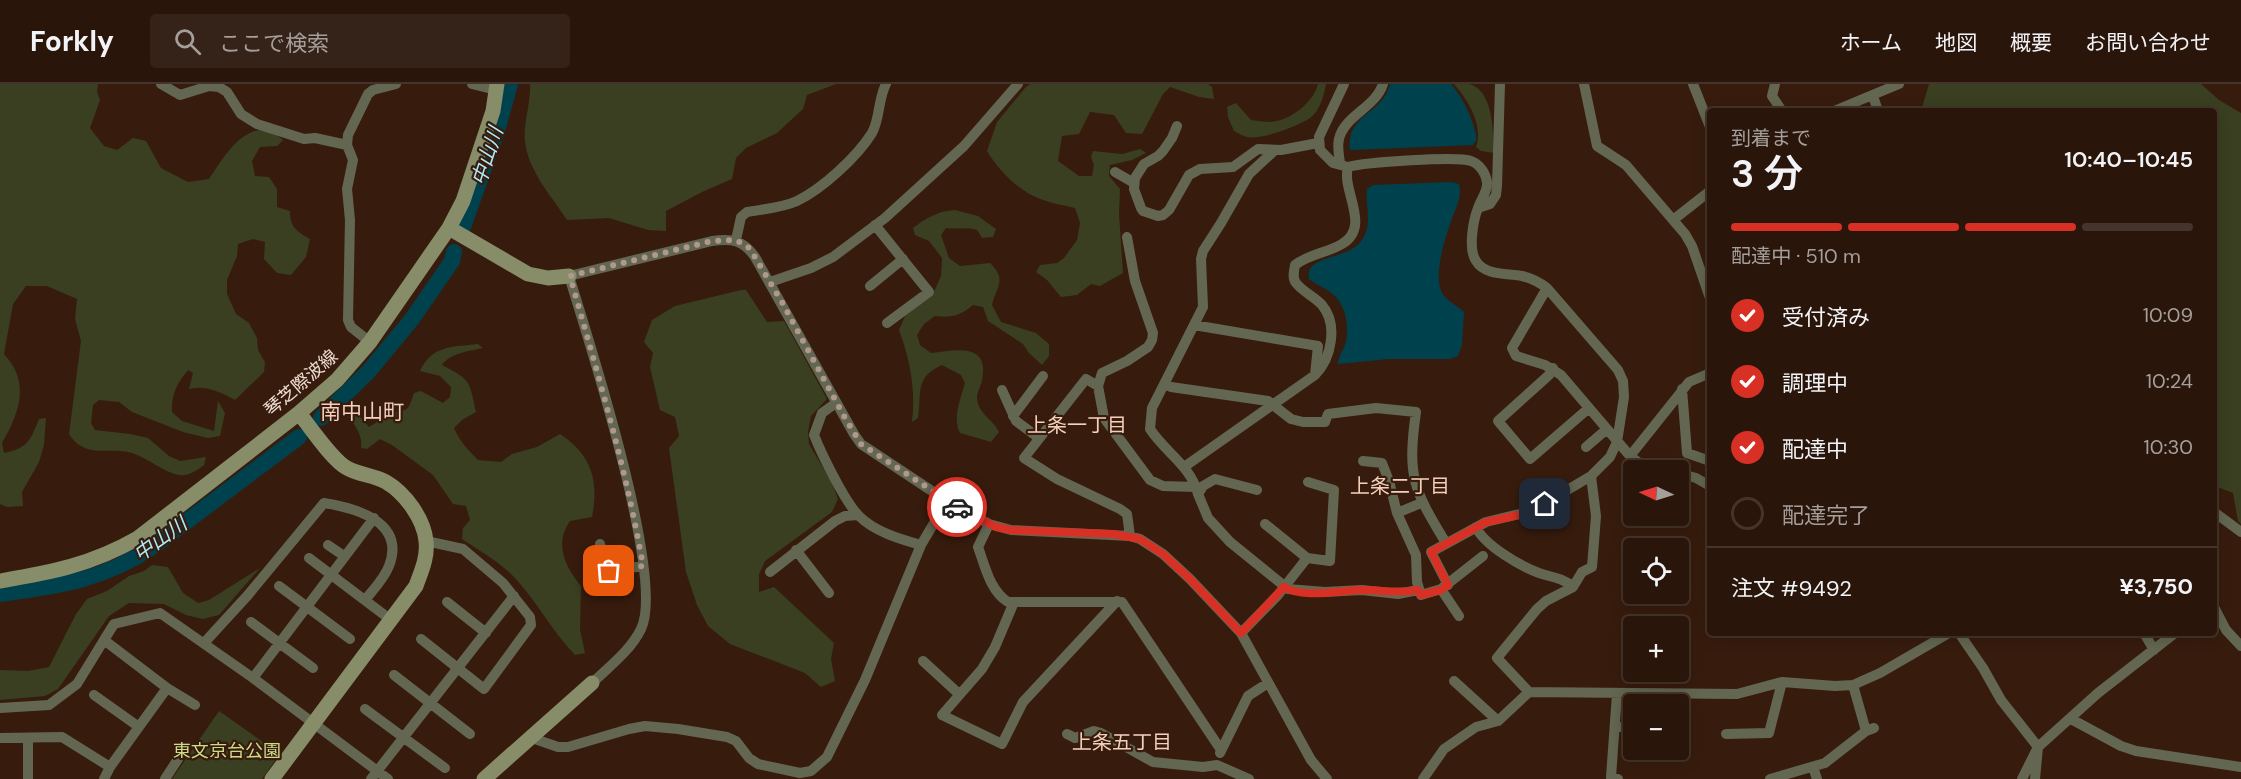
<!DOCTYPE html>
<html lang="ja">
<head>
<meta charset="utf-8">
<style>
	body { margin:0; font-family:"DM Sans","Noto Sans JP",sans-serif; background:#352218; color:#f1f3f6; height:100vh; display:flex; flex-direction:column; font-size:22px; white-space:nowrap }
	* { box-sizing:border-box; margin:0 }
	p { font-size:20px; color:#a59f9c }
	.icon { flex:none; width:33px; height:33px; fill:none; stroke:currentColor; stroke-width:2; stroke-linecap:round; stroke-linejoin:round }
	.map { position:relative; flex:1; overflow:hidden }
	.details { position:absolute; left:1707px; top:24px; width:510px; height:528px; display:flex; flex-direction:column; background:#29150a; border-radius:6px; box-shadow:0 3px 15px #0003,0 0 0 2px #45342b }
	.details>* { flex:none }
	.needle { width:39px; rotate:274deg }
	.tools { position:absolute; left:1623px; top:376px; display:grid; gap:12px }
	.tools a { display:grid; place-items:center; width:66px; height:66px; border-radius:6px; background:#29150a; box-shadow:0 3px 15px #0003,0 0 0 2px #45342b; font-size:30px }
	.pin { position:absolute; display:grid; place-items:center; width:51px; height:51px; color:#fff; margin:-26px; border-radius:12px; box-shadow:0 3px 9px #0006 }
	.courier { position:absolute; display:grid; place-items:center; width:60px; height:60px; margin:-30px; border:4px solid #d93025; border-radius:50%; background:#fff; color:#222; box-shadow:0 2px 8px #0007 }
	.summary em { font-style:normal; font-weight:600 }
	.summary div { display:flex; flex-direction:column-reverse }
	.summary { display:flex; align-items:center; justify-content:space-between; height:102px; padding:0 24px }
	h1 { font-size:39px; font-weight:600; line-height:45px }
	.bar { display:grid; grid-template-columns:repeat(4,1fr); gap:9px 6px; align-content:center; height:72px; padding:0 24px }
	.bar i { height:8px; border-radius:4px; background:#45342b }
	.bar .active { background:#d93025 }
	.bar p { grid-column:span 4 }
	.line { display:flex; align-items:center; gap:15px; padding:0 24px; border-top:2px solid #45342b }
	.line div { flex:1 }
	ol { padding:0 24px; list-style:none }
	li { display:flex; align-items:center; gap:18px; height:66px }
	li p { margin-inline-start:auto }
	li .icon { padding:6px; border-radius:50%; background:#d93025; color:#fff; stroke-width:4 }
	li:last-child { color:#a59f9c }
	li i { width:33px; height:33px; border:3px solid #45342b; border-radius:50% }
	header { display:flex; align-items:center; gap:36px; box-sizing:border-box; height:84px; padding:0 30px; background:#29150a; border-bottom:2px solid #45342b }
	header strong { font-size:28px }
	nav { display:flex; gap:33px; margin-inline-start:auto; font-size:21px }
	.search { width:420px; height:54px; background:#352218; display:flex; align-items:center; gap:15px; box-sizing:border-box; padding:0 21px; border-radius:6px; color:#a59f9c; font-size:22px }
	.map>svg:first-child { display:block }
	.green { fill:#393f20 }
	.water { fill:#00414e }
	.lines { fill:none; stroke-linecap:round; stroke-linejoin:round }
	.river { stroke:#00414e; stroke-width:16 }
	.street { stroke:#636751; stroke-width:10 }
	.secondary { stroke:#878d69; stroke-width:15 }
	.done { stroke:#af998e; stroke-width:6; stroke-dasharray:0 10.8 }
	.route { stroke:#d93025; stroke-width:8 }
	.labels { text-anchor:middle; stroke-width:4.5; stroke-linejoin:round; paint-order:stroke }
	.street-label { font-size:18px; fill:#efddd3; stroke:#371c0d }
	.park-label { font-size:18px; fill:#ccdc8a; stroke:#371c0d }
	.water-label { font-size:20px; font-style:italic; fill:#afebfc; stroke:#371c0d }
	.neighbourhood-label { font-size:20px; fill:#f4cfbc; stroke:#371c0d }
	.quarter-label { font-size:21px; fill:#f4cfbc; stroke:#371c0d }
</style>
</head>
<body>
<header>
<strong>Forkly</strong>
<div class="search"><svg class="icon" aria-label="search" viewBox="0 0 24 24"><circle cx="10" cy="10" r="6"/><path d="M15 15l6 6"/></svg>ここで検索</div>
<nav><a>ホーム</a><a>地図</a><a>概要</a><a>お問い合わせ</a></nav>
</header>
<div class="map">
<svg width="2241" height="695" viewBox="0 0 2241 695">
	<rect width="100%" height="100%" fill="#371c0d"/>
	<path class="green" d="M0,0H98L97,8L100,16L90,44L104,62L117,66L133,54L146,57L161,84L188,98L209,95C225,71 251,26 283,56L277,62L260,63L252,77L255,92L269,93L277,105V123L290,127C290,143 296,147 310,155L306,173L291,191L277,189L264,175L265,158L253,155L238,160L237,172L227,196V210L236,230L249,239L257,254L258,266L265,278L264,288L235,316C220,308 206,301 189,305L193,289L188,286C177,299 171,311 172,328L182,337L214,347L218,317L225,329L220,352L208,354L183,348L132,328L119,318L99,316L93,321L91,339L95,346L130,350L148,354L169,372L180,377L206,373L204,381C196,387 190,392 179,391C163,388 148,374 132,369C108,362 86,376 69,350L81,257L75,235L77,215L47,202H26L13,220L4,270C31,299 19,329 2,359L4,369C28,364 30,357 39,335L46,334L44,361L39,378L22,408L23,422L7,423L0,420Z
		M530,0H836L807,11L803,25L777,49L746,64L736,74L732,95L702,108L666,127V147L648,146L609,134L567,136C551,111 528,87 525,57C523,39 531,19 530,0Z
		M1030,0H1208L1212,3L1214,15L1199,13L1170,3L1163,10L1142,50L1126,49L1114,31L1090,28L1079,50L1062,52L1058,77L1079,92H1092L1094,81L1091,73L1093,67L1122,70L1140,65L1146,69L1132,76L1110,81L1109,92L1120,105L1119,130L1123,189L1100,202L1091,200L1077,211L1061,213L1047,196L1036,188L1040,181L1057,179L1064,174L1077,156L1080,139L1075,124C1064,121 1053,120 1043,116C1018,107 1000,88 987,67L997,38L1025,4Z
		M1318,0H1326C1324,11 1320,27 1310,34C1299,42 1261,56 1247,53C1243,52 1238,49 1234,47L1228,33L1227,23L1236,19L1251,36C1258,37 1265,38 1271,38C1291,36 1313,19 1318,0Z
		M1454,0C1458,0 1464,0 1469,0C1494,6 1493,49 1494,69L1481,67L1476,63C1484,42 1468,16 1454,0Z
		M1929,0H2201L2219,16L2241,29V440L2238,437L2233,409L2220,404L2214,407V27H1921Z
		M955,126L978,132L996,145L993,153L982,154L977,146C966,142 958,146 946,144L941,151L949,174L960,182L990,179C1007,196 997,201 992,221L1001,238L1036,249L1049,260V272L1042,281L1029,269L1023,260L988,237L983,223L973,221C960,232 951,234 935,232L924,240L917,251L920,261L931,269C955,266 990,258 982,296C981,302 977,308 977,314C978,330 993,335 999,348L991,358L960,349C952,334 961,314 965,299L961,291L942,281C914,294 922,308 918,334L912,338C916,307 910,275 899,246L905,232L934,208L941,192L942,174L929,157L915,151L913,144C926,134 938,127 955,126Z
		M741,206H746L767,238L784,237L827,315L811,332L808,348L809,360L832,399L838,415L832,428L765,477L759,490V508L774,503L834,559L831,575L835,597L821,603L805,589L730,560L708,542L697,521L686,488L669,364L679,352L675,333L660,326L650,283L653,269L644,258L652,236L675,222Z
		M478,260L483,264C470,267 450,269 442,281C471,296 469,296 476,328L462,336L454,344C459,356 468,366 478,376L501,378L512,370L537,363L560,350C592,371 599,397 592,433L570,437C554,460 565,483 581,502L580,546L585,569L575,571C552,547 537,518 515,494C500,478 480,467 462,455L463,444L470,436L466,422L453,420L433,391L392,361L380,355L367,365L361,364C363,350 354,340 346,330L352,323L369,343C376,339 383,333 390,330C407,324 407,331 414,309L421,307L443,319L450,313L451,303L440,292L420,287C432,261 453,263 478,260Z
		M152,481L168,483L183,509L198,519L209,516L260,484L219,531L203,535L186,531L164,520L129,519L109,532L58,605L45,612L0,616V586L28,587L49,583L76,530L87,515L107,507L129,492L144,487Z
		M219,627L280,670L262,695H172Z"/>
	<path class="water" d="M1390,0H1451C1465,17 1472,33 1477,55L1473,61L1350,66C1345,31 1383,30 1390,0Z
		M1451,98L1459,100C1463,113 1454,127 1450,140C1444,157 1431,199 1445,213C1450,219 1458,222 1464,228L1462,261L1458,272L1450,275H1388L1338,280C1338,272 1344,266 1346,258C1349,241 1346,222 1333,210C1326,204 1316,201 1309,195C1304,170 1348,177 1362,156C1373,140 1365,122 1367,105L1373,101Z"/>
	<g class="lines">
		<path class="river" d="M463,143L497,47L510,0
			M321,334L369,287L412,235L452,177L454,168
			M0,510C59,502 104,496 154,462L299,353"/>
		<path class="street" d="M161,0L180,11L209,2L219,3L227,8L241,30L257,40L304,55L315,54L347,61
			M472,0L496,6
			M1344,0L1319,53L1320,66L1333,79L1348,83C1365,78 1458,72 1471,77C1480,80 1486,90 1487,98C1488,107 1481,115 1478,124C1473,137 1468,165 1476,177C1485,192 1508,189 1522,192C1531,194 1539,198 1547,204L1512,264L1516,272L1545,281L1561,291L1630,372L1638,378L1671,387
			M1584,0L1597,62L1626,81L1685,150L1692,162L1710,214
			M1693,0L1710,43
			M1775,0L1772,12L1782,27
			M1873,12L1878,27
			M1834,27L1899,0
			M1177,42L1172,54L1163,67L1158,72L1144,80L1135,94L1134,105L1141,124L1143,127L1158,132L1163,131L1169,126L1189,91L1200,85L1233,83L1258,65L1281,66L1318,59
			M1340,79C1339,71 1337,63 1339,55C1344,32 1376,23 1383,0
			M1115,88L1134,99
			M1478,124L1490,120L1496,111L1497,102L1500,0
			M1673,136L1710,107
			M875,141L929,208L887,239
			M1127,153L1135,197L1153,249L1152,256L1148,263L1127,277L1102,289L1098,302L1104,334L1150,396L1163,402L1196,403
			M736,156L741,133L747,128C763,125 782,124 797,117C822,105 857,73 872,49C880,35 878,15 886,0
			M770,198L811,184L833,173L885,134L964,62L1018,0
			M870,202L903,175
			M370,258L351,243L348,236L350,136L347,105L353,76L347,61L348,51L368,10L373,6L396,0
			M1553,284L1549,291L1498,337L1530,375L1589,324
			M1315,291C1332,274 1338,240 1322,221C1315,213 1303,208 1296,199C1292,194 1294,187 1295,181C1309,170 1327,169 1342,160C1372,142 1341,107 1348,83
			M1165,300L1171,303L1268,317L1291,335L1303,338H1325L1328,330L1376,324L1416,328C1407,392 1413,405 1446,459
			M1098,302L1086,295L1024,374L1057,395L1120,425L1127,430L1130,452
			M1682,305L1687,369L1710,377
			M1002,306L1016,337L1039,354
			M836,319L822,329L814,351C822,371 845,418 859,432C875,448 900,455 921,461
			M1013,332L1043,292
			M1586,363L1607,345
			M1630,372L1689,298L1710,289
			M1363,377L1382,379L1389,397L1397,429L1416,471L1417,498L1421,511L1441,505
			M1184,383L1315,291L1318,262L1194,241
			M1678,389L1696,394L1710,402
			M1257,406L1215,395L1203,402L1198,410L1208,434L1230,458L1288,505L1325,508L1362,506L1398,510L1418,506
			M1198,410C1191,382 1165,368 1150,345L1152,324L1203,223L1201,175L1203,167L1221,139L1249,90L1275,66
			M2214,428L2241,448
			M1397,429L1421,419
			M989,440L978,463C985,482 990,507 1008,518H1122L1221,666
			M1265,440L1307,474L1330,477L1334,406L1308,398
			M1476,443C1484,461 1520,482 1539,489C1551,493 1563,494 1573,503
			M600,460L609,487L643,482
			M328,461L344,472
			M796,466L829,509
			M309,474L391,536
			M770,488L835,437L845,432L858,431
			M1448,501L1431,468L1486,438L1532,427L1591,392L1610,373L1617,358L1624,313L1623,297L1618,286L1547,204
			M279,502L350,555
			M447,518L486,549
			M1014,518L995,563L982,585L942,631L1002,660L1023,618L1117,517
			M2214,523L2226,546L2241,562
			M1459,532L1441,505L1483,472
			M251,538L313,584
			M1241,549L1278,511L1307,474
			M1959,549L1983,584L2001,616L2038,663L2035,695
			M2144,549L2154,566
			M421,555L484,605L531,541L530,533L503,499L463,465L426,457
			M104,556L114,540L160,529L253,594L388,695
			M204,559L248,511L324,419C356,424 406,438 389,482C384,495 373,506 365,516
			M923,577L959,610
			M394,591L470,650
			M253,594L374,434
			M1454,597L1498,637
			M592,599C609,583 631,566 641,545C666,495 588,254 569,192L712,157C732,154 743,156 755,173L854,350L861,360L947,417L989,440L1011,446L1130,452L1140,455L1163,470L1190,495L1241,549L1311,676L1327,695
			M1853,601L1866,647
			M1529,608L1497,574L1537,525L1546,517L1573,503L1582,488L1592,483L1596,432L1591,392
			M1617,610L1611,693L1618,695
			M94,611L139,643
			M0,624L49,621L77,600L104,556L167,604L195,621
			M365,625L445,684
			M2071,635L2121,662L2136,667L2241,683
			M1615,643H1634
			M1067,650L1075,654L1094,647L1101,649L1153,678L1203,683L1217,681L1249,695
			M1726,650L1769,649L1782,598
			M0,654L62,653L110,683
			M532,654L558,663H568L629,645L645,642L678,645L727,653L736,657L749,674L758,680L800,689L811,687L827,673L865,596L921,461L947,417
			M1220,669L1248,612L1268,599
			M1813,683L1817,695
			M28,695V654
			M104,695L110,683L167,604
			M165,695L180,672
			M371,695L514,512
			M1423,695L1444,665L1476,643L1498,637L1529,608L1737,610L1782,598L1835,602L1853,601L1880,589L1949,549
			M1770,695L1825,679L1866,647L1874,644
			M2022,695L2038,663L2098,609L2175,549"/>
		<path class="secondary" d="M449,144L528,190L548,194L569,192
			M0,497C52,488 91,481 138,454L299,329L337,296L370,258L449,144L463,117L493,27L497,0
			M272,695L416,502C421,488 428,473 426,457C424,435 405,409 386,398C374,391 359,391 347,384C333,377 310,343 299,329
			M484,695L592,599"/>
	</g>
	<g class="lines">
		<path class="done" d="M609,487L643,482C626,383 597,288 570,192L712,157L736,156L748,163L755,173L783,220L845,334L861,360L957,423"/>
		<path class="route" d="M957,423L996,443L1011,446L1113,450L1140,455L1163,470L1190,495L1241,549L1284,503C1302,515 1342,506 1362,506C1385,506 1394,510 1418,506L1421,511L1441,506L1448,501L1431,468L1486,438L1519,431L1545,420"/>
	</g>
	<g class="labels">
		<g class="street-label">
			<text transform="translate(301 299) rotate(-41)" y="6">琴芝際波線</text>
		</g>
		<g class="park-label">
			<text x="227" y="673">東文京台公園</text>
		</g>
		<g class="water-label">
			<text transform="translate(487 72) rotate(-72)" y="7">中山川</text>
			<text transform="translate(160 455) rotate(-36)" y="7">中山川</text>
		</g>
		<g class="neighbourhood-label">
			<text x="1077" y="348">上条一丁目</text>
			<text x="1400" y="409">上条二丁目</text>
			<text x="1122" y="665">上条五丁目</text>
		</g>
		<g class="quarter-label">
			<text x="362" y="335">南中山町</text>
		</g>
	</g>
</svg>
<div class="tools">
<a><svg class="needle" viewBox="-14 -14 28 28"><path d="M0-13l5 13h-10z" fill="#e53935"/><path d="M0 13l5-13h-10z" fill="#a59f9c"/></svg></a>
<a><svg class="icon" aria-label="locate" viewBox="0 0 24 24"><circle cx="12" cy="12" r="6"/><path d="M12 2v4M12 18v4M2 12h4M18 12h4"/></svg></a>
<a>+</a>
<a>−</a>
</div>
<div class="pin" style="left:609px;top:487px;background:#ea580c"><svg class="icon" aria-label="bag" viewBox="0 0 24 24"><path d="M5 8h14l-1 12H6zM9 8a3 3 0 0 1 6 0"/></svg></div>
<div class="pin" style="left:1545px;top:420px;background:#1f2937"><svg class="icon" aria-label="home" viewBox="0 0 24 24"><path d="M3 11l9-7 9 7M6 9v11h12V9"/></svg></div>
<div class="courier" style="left:957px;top:423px"><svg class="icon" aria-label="car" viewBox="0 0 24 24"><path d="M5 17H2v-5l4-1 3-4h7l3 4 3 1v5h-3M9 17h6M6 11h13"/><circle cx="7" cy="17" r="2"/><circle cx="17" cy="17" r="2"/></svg></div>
<section class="details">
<div class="summary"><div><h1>3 分</h1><p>到着まで</p></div><em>10:40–10:45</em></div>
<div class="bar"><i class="active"></i><i class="active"></i><i class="active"></i><i></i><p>配達中 · 510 m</p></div>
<ol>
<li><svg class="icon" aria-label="check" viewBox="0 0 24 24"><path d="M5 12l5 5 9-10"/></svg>受付済み<p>10:09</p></li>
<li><svg class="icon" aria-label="check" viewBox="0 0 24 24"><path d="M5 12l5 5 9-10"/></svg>調理中<p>10:24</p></li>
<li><svg class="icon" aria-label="check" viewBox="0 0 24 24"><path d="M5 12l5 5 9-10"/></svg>配達中<p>10:30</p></li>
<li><i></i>配達完了</li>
</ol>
<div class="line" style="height:78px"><div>注文 #9492</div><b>¥3,750</b></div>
</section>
</div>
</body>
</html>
